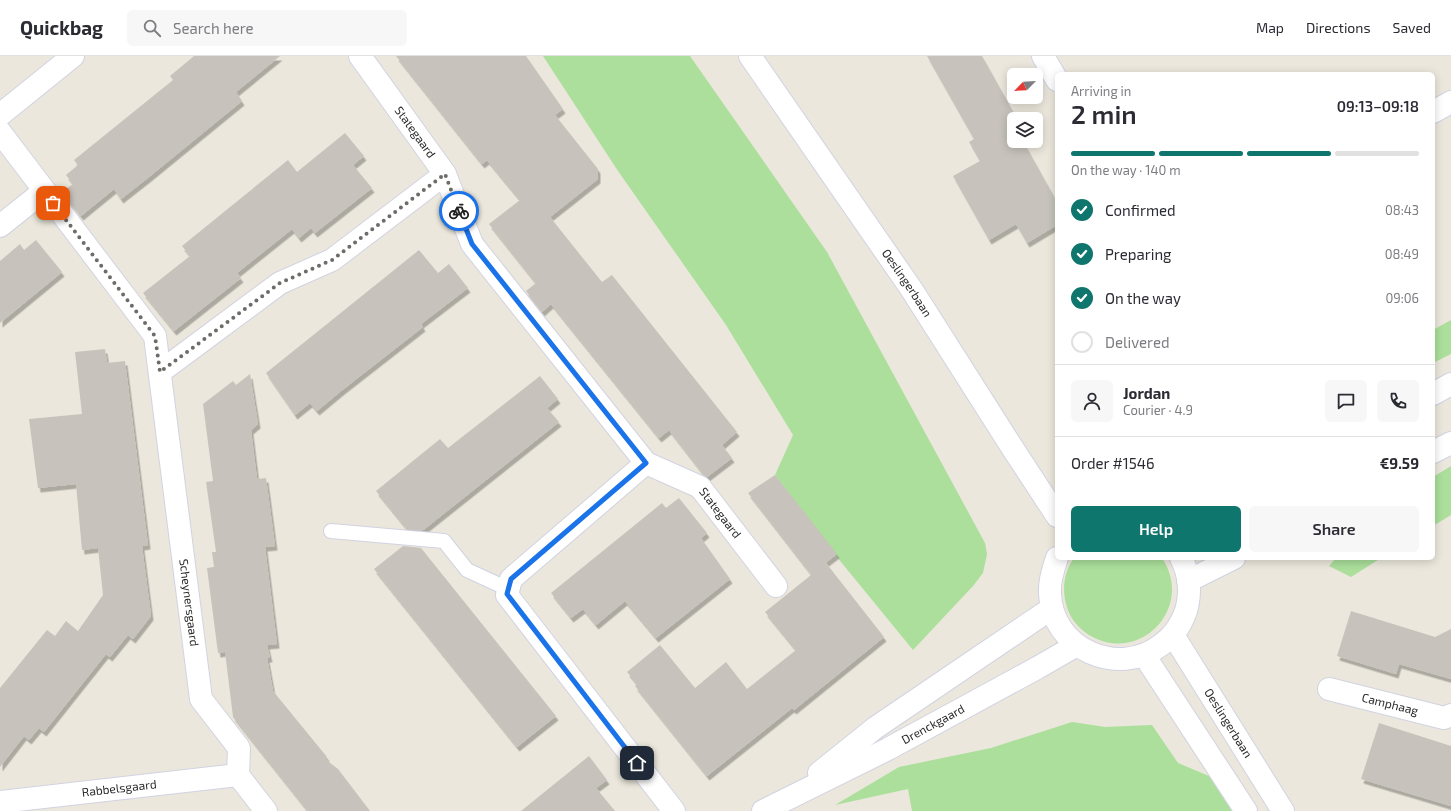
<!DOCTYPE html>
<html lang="en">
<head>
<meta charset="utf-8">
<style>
	body { margin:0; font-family:"Exo 2",sans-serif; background:#f7f7f7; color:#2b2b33; height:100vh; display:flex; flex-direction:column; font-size:15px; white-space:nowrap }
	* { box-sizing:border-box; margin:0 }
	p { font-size:13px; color:#7c7c81 }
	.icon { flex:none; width:22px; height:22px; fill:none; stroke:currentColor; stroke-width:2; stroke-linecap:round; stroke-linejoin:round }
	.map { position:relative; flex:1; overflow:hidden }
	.side { position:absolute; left:1055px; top:16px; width:380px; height:488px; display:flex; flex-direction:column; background:#fff; border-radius:6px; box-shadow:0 2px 10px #0003 }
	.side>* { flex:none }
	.needle { width:26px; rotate:246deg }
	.buttons { position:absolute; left:1007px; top:12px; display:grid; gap:8px }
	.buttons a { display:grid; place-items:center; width:36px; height:36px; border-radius:6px; background:#fff; box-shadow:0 2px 10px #0003; font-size:20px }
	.pin { position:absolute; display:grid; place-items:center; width:34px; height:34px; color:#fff; margin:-17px; border-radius:8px; box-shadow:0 2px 6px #0006 }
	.courier { position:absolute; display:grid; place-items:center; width:40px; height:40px; margin:-20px; border:3px solid #1a73e8; border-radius:50%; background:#fff; color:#222; box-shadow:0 1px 5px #0007 }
	.head em { font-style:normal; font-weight:600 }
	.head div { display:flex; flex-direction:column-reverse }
	.head { display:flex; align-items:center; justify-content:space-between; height:68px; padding:0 16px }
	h1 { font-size:26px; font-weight:600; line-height:30px }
	.bar { display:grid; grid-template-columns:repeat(4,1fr); gap:6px 4px; align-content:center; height:48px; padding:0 16px }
	.bar i { height:5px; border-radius:3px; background:#e1e1e2 }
	.bar .selected { background:#0f766e }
	.bar p { grid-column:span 4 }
	.line { display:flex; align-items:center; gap:10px; padding:0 16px; border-top:1px solid #e1e1e2 }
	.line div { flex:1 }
	.round { display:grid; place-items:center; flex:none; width:42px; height:42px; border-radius:6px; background:#f7f7f7 }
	ol { padding:0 16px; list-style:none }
	li { display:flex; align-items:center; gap:12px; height:44px }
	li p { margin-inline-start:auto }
	li .icon { padding:4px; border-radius:50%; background:#0f766e; color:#fff; stroke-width:4 }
	li:last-child { color:#7c7c81 }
	li i { width:22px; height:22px; border:2px solid #e1e1e2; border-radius:50% }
	.primary-button { display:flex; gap:8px; margin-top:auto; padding:8px 16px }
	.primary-button a { flex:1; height:46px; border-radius:6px; background:#0f766e; color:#fff; font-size:16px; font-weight:600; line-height:46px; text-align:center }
	.primary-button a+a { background:#f7f7f7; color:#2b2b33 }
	header { display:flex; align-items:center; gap:24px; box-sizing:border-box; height:56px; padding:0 20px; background:#fff; border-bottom:1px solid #e1e1e2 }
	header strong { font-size:19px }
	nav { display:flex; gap:22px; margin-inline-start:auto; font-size:14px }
	.search { width:280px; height:36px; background:#f7f7f7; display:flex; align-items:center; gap:10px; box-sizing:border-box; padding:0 14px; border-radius:6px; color:#7c7c81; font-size:15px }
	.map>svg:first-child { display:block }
	.green { fill:#abdf9b }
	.building { fill:#c7c3bc; filter:url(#shadow) }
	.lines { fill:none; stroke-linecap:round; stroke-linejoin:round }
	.service-casing { stroke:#d2d3e2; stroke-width:16 }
	.minor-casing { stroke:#d2d3e2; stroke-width:24 }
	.tertiary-casing { stroke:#d2d3e2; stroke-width:24 }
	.secondary-casing { stroke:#d2d3e2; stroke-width:24 }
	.service { stroke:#fff; stroke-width:14 }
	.minor { stroke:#fff; stroke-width:22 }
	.tertiary { stroke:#fff; stroke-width:22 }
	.secondary { stroke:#fff; stroke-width:22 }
	.done { stroke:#6e6c68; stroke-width:4; stroke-dasharray:0 7.2 }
	.route { stroke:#1a73e8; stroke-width:5 }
	.labels { text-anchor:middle; stroke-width:3; stroke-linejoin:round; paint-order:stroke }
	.street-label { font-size:12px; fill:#2a2a2a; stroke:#fff }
</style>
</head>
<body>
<header>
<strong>Quickbag</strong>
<div class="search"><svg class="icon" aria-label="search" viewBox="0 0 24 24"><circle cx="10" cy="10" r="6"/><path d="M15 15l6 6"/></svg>Search here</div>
<nav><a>Map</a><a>Directions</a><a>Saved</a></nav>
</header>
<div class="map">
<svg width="1451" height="755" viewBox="0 0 1451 755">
	<defs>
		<filter id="shadow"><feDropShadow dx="2.5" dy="4.5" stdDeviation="0" flood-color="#0004"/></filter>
	</defs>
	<rect width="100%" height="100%" fill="#ebe7dc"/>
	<path class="green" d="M543,0H690L827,196L985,487L987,498L983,517L973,530L913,594L841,506L775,419L793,379L726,269L618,115Z
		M1451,264V298L1433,307V274Z
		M1451,410V459L1433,470V421Z
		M1074,502H1162C1195,551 1140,610 1089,579C1078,572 1069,561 1066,548C1062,533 1064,515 1074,502Z
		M1336,502H1381L1351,521L1329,510Z
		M1072,666L1105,671L1152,669L1178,707L1209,720L1232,755H912L908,733L835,749L899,711L991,692Z"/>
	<path class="building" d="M194,0H280L236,36L242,45L149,121L121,143L114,133L81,160L62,136L73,128L66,119L78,109L74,104L173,24L170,20Z
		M396,0H526L563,53L555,59L598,113V123L550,161L602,226L612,219L737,376L722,389L732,402L707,421L704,419L669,374L659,382L551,248L542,256L526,235L536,227L489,168L520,144L487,104L482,108Z
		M927,0H982L1016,61L1011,64L1014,70V85H1023L1057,146V169L1027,187L1016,168L989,184L953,120L980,105L969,86L974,83Z
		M345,77L364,100L353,109L372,132L315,177L311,172L299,182L292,173L237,217L241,222L174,275L143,237L190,200L182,190L288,104L297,116Z
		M36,184L62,216L0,267V205L20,188L24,194Z
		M419,194L438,217L449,208L468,232L421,268L423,271L341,335L317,355L310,347L295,359L266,317Z
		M105,293L107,307L125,305L148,489L142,490L151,560L133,583L128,579L110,601L106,598L44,676L39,672L29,684L24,680L0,711V632L47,574L55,580L66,565L78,575L103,539L98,492L82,494L76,428L38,432L29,363L82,358L75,296Z
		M250,318L258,368L251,374L257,423L266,422L275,490L265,491L277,588L267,589L270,602H267L273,635L327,701L325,703L338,713L370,755H308L233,661L225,596L218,597L207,512L214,511L212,496H216L206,426L213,425L203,348L233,325L236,329Z
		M540,320L558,343L547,352L559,366L422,475L407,473L376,435L440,383L448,392Z
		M775,419L837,498L811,518L748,437Z
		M679,442L707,477L701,482L730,523L656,582L625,545L596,569L583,553L571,562L551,537L662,447L666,452Z
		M403,490L421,492L556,660L517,691L374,513Z
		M826,507L884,581L794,654L792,652L707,720L635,630L637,628L627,616L660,589L695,632L726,606L747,633L796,594L765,556Z
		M1351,555L1435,581L1451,573V623L1399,608L1396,618L1337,600Z
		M1379,667L1451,690V750L1361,723Z
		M589,700L607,724L596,732L615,755H521Z"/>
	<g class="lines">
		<g class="service-casing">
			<path id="service" d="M331,475L444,485L467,514L508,533"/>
		</g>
		<g class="minor-casing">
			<g id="minor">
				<path id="s1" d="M360,0L445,118L472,188L646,407L700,431L776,530"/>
				<path d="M1043,0L1057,24"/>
				<path d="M1433,56L1451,46"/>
				<path d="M0,59L73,0"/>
				<path id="s2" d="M0,76L155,280L201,643L239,692L238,719L266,755"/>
				<path d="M0,170L44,135"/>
				<path d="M160,316L280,227L332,204L445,118"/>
				<path d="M646,407L511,523L507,539L674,755"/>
				<path id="s3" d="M1329,633L1444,662L1451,659"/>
				<path id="s4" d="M0,746L238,719"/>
			</g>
		</g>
		<g class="tertiary-casing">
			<g id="tertiary">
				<path d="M1433,338L1451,328"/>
				<path d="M1433,396L1451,387"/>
				<path d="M1188,525L1234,502"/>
				<path d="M819,717L875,672L1052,552"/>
				<path id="s5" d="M763,755L888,693L1037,612L1077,589"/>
			</g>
		</g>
		<g class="secondary-casing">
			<g id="secondary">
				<path id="s6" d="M750,0L912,234L1015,396L1057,460"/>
				<path d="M1057,502C1053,513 1049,525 1050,538C1052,593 1118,622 1161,589C1173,581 1181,569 1186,555C1191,537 1190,519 1181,502"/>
				<path id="s7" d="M1173,579L1283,755"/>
				<path d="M1144,599L1246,755"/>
			</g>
		</g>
		<use href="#service" class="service"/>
		<use href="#minor" class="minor"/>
		<use href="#tertiary" class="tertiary"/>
		<use href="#secondary" class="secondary"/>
	</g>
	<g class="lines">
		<path class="done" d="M53,147L155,280L160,316L280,227L332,204L445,118L459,155"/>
		<path class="route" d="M459,155L472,188L646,407L511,523L507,538L637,707"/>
	</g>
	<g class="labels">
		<g class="street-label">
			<text dy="4" stroke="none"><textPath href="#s1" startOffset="94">Stategaard</textPath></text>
			<text dy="4" stroke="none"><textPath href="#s6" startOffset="276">Oeslingerbaan</textPath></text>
			<text dy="4" stroke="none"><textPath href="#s1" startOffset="592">Stategaard</textPath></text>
			<text dy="4" stroke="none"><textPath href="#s2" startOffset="525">Scheynersgaard</textPath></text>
			<text dy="4" stroke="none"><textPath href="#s3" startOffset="63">Camphaag</textPath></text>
			<text dy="4" stroke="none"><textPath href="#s7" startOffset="104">Oeslingerbaan</textPath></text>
			<text dy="4" stroke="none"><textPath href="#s5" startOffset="191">Drenckgaard</textPath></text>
			<text dy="4" stroke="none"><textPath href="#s4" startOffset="120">Rabbelsgaard</textPath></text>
		</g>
	</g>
</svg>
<div class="buttons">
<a><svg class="needle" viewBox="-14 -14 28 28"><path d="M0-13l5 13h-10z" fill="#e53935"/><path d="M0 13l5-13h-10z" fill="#7c7c81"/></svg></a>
<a><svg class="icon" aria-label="layers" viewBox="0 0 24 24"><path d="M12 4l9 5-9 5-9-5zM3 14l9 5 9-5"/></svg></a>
</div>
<div class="pin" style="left:53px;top:147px;background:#ea580c"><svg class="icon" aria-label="bag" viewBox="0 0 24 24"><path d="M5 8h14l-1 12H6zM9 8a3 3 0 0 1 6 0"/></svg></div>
<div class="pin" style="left:637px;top:707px;background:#1f2937"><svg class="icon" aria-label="home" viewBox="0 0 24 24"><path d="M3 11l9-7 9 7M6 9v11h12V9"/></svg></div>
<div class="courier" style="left:459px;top:155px"><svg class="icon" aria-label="bike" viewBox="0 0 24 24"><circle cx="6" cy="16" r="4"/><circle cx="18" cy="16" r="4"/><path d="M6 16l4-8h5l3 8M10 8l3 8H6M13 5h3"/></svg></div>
<section class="side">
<div class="head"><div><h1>2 min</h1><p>Arriving in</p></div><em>09:13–09:18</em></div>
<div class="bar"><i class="selected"></i><i class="selected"></i><i class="selected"></i><i></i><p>On the way · 140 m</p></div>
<ol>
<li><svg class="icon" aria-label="check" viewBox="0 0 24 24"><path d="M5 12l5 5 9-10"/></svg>Confirmed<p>08:43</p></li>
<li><svg class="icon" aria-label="check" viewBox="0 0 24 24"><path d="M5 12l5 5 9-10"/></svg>Preparing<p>08:49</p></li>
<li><svg class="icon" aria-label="check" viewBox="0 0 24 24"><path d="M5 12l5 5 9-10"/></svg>On the way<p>09:06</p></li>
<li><i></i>Delivered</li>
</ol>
<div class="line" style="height:72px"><a class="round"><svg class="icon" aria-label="person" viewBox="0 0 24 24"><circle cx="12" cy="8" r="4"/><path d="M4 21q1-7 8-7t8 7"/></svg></a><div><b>Jordan</b><p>Courier · 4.9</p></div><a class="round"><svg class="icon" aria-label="chat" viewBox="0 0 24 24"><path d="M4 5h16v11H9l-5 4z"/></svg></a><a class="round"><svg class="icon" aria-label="phone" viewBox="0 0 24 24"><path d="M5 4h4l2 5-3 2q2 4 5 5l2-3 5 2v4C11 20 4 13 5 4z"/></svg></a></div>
<div class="line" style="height:52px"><div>Order #1546</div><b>€9.59</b></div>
<div class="primary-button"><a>Help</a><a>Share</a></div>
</section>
</div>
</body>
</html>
